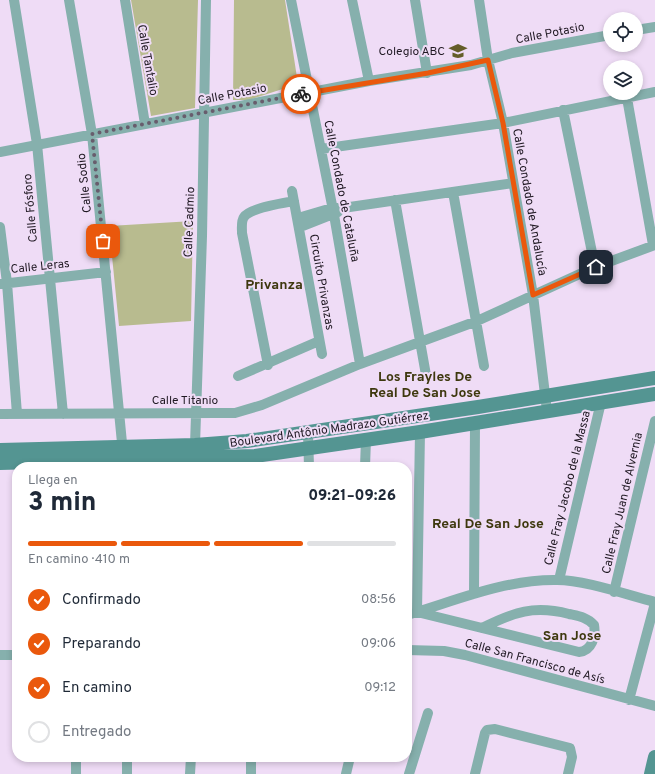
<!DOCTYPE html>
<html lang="es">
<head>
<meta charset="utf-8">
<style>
	body { margin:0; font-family:Overpass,sans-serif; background:#f2f2f3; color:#1f2937; height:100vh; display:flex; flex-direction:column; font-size:15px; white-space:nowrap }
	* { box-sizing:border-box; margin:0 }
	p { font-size:13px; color:#747a83 }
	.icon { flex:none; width:22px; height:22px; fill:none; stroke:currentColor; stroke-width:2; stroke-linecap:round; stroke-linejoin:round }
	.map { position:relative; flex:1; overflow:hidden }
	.panel { position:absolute; left:12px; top:462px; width:400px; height:300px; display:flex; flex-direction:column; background:#fff; border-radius:16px; box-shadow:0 2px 6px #0003 }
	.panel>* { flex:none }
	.fabs { position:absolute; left:603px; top:12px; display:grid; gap:8px }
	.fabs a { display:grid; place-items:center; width:40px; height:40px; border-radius:50%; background:#fff; box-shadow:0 2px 6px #0003; font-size:20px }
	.pin { position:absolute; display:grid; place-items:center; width:34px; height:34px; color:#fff; margin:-17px; border-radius:8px; box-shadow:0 2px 6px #0006 }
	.courier { position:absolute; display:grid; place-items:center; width:40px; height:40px; margin:-20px; border:3px solid #ea580c; border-radius:50%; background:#fff; color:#222; box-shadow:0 1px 5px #0007 }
	.summary em { font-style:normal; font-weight:800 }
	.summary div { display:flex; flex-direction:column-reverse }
	.summary { display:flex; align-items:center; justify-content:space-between; height:68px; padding:0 16px }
	h1 { font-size:26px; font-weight:800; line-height:30px }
	.bar { display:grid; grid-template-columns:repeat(4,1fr); gap:6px 4px; align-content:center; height:48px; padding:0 16px }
	.bar i { height:5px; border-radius:3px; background:#e0e1e3 }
	.bar .selected { background:#ea580c }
	.bar p { grid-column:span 4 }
	ol { padding:0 16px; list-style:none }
	li { display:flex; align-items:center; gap:12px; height:44px }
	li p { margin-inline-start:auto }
	li .icon { padding:4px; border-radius:50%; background:#ea580c; color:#fff; stroke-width:4 }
	li:last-child { color:#747a83 }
	li i { width:22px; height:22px; border:2px solid #e0e1e3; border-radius:50% }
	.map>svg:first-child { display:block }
	.green { fill:#b8bb8f }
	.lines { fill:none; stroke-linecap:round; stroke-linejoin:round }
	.street { stroke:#86b0ad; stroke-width:10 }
	.secondary { stroke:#549592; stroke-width:14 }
	.done { stroke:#685d6d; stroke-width:4; stroke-dasharray:0 7.2 }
	.route { stroke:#ea580c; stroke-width:5 }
	.labels { text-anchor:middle; stroke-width:4; stroke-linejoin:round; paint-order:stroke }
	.street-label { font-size:12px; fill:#201923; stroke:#efdcf6 }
	.poi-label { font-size:12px; fill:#201923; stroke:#efdcf6; text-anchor:end }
	.quarter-label { font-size:14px; font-weight:bold; fill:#3e380e; stroke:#efdcf6 }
</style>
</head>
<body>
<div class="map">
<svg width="655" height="774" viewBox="0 0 655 774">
	<rect width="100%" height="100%" fill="#efdcf6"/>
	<path class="green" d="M131,0H198L195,108L151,116Z
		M234,0H285L298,84L249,100H233Z
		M193,221L191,321L119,326L109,226Z"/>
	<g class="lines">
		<path class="street" d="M14,0L37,144L63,414
			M69,0L92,134L123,453
			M125,0L145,124
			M291,0L334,215L360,364
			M352,0L369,81
			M415,0L427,73
			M479,0L488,60L503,123L533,295L547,411
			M636,30L655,27
			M627,98L653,245
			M563,110L595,267
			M321,149L503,123L655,92
			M0,152L369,81L471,65L512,53L610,35
			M292,191L322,354
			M453,192L484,366
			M395,200L426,375
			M298,218L332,208H343L513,183
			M0,227L7,283L17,414
			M300,227L338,212
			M1,284L106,272
			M268,365L242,233C242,228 241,221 244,217C250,208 283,203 294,201
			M238,376L319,341
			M0,414L216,413H235L262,405L360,364L477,321L595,267L655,245
			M420,432L417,612L579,652C592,651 596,636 594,625C587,617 578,616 569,614C534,605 514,612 482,628
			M308,433L309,467
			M195,445L202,236L206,0
			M365,467L366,439
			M559,580L601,402
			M614,592L655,421
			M474,594L475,423
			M407,615C455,601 506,579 557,580C585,580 627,595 655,602
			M407,650L444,651L465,655L655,706
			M0,655H17
			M629,700L655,603
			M76,757V774
			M127,757V774
			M190,774L191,757
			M251,774V757
			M346,774L350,757
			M409,774L428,713
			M475,774L485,733L487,730L495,729L570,748L572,757L568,774"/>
		<path class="secondary" d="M0,450L195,445L247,441L478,407L655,378
			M0,463L255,456L420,432L655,394
			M651,774L655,757"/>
	</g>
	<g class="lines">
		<path class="done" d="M103,241L92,134L301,94"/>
		<path class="route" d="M301,94L428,73L488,60L503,123L533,295L596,267"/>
	</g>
	<defs>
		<g id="school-bare" transform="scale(1.38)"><path d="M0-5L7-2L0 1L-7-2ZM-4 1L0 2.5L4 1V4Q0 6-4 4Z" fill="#645d29" stroke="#efdcf6" stroke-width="2.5" paint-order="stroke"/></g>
	</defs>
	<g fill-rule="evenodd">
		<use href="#school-bare" x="458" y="51"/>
	</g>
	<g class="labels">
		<g class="street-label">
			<text transform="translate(550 33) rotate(-11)" y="4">Calle Potasio</text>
			<text transform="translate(148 60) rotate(80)" y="4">Calle Tantalio</text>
			<text transform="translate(232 94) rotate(-11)" y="4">Calle Potasio</text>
			<text transform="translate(84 183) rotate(-96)" y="4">Calle Sodio</text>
			<text transform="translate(342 191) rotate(79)" y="4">Calle Condado de Cataluña</text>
			<text transform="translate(530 202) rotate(80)" y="4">Calle Condado de Andalucía</text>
			<text transform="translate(30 208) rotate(-95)" y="4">Calle Fósforo</text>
			<text transform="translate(189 222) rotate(-88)" y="4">Calle Cadmio</text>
			<text transform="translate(40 266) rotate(-6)" y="4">Calle Leras</text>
			<text transform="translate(322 282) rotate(80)" y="4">Circuito Privanzas</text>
			<text x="185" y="404">Calle Titanio</text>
			<text transform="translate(329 429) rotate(-8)" y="4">Boulevard Antônio Madrazo Gutiérrez</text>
			<text transform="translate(567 488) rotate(-76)" y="4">Calle Fray Jacobo de la Massa</text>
			<text transform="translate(622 503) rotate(-77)" y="4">Calle Fray Juan de Alvernia</text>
			<text transform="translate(535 661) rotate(15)" y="4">Calle San Francisco de Asís</text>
		</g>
		<g class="poi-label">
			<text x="445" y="55">Colegio ABC</text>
		</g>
		<g class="quarter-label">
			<text x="274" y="289">Privanza</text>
			<text x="425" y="381">Los Frayles De<tspan x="425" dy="16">Real De San Jose</tspan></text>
			<text x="488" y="528">Real De San Jose</text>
			<text x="572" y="640">San Jose</text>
		</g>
	</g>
</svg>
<div class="fabs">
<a><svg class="icon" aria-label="locate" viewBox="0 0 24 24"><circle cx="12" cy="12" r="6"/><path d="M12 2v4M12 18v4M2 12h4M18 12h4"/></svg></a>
<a><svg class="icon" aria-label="layers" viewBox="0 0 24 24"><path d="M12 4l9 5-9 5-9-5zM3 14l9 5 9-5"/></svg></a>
</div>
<div class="pin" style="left:103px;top:241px;background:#ea580c"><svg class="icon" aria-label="bag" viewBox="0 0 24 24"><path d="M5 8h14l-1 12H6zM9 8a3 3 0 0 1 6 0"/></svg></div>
<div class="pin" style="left:596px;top:267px;background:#1f2937"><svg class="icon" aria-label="home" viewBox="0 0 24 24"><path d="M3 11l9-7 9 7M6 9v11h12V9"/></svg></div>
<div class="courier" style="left:301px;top:94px"><svg class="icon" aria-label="bike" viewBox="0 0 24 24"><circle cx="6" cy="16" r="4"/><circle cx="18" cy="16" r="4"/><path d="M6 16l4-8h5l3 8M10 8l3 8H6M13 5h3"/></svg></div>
<section class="panel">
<div class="summary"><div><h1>3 min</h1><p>Llega en</p></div><em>09:21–09:26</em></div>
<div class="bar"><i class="selected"></i><i class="selected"></i><i class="selected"></i><i></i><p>En camino · 410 m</p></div>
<ol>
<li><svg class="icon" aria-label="check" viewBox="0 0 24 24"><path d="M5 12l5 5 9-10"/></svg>Confirmado<p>08:56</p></li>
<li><svg class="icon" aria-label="check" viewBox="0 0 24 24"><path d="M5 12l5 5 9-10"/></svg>Preparando<p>09:06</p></li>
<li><svg class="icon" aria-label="check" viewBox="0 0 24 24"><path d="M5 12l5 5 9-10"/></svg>En camino<p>09:12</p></li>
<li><i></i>Entregado</li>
</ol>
</section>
</div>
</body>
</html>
